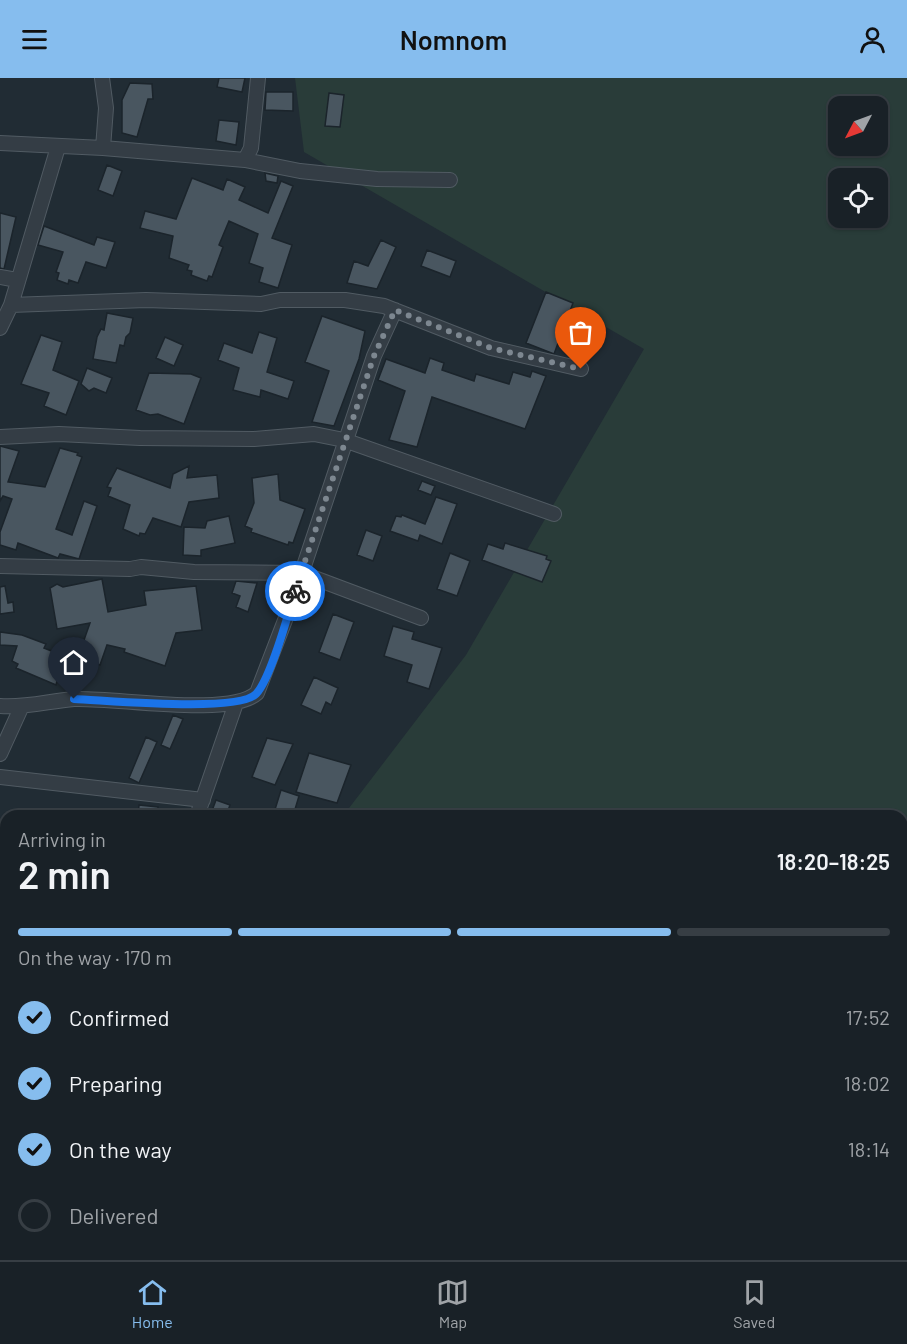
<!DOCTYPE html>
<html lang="en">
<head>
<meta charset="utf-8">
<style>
	body { margin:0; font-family:Barlow,sans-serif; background:#262e33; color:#f1f3f6; height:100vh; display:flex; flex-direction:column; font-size:22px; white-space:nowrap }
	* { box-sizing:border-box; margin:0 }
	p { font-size:20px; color:#9fa3a7 }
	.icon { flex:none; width:33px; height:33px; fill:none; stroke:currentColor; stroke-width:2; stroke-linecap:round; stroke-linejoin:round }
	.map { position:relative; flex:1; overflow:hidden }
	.drawer { position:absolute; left:0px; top:732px; width:908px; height:450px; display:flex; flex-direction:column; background:#192127; border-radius:18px 18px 0 0; box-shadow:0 2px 4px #0004,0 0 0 2px #373e44 }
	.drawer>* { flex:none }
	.needle { width:39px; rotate:229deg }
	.buttons { position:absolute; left:828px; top:18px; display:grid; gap:12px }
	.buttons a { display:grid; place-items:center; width:60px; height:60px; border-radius:12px; background:#192127; box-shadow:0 2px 4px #0004,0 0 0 2px #373e44; font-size:30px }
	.pin { position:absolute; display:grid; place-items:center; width:51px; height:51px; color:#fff; margin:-62px -26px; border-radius:50% 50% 50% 0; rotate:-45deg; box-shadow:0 0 6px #0007 }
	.pin .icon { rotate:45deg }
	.courier { position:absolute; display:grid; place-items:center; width:60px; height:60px; margin:-30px; border:4px solid #1a73e8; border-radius:50%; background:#fff; color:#222; box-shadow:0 2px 8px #0007 }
	.overview em { font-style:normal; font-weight:600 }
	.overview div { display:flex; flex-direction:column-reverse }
	.overview { display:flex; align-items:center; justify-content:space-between; height:102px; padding:0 18px }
	h1 { font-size:39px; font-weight:600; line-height:45px }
	.bar { display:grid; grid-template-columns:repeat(4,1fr); gap:9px 6px; align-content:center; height:72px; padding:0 18px }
	.bar i { height:8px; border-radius:4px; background:#373e44 }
	.bar .active { background:#86bdee }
	.bar p { grid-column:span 4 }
	ol { padding:0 18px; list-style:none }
	li { display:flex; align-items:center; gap:18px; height:66px }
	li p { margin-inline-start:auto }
	li .icon { padding:6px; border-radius:50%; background:#86bdee; color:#111; stroke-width:4 }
	li:last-child { color:#9fa3a7 }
	li i { width:33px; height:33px; border:3px solid #373e44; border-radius:50% }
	header { display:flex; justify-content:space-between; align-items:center; height:78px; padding:0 18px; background:#86bdee; color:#111; font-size:27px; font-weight:600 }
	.dock { display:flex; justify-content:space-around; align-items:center; height:84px; border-top:2px solid #373e44; background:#192127; font-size:16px; color:#9fa3a7 }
	.dock a { display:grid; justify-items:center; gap:3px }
	.dock .active { color:#86bdee }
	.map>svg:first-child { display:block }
	.green { fill:#293c39; fill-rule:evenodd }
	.building { fill:#495660; stroke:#1b242b; stroke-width:1.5 }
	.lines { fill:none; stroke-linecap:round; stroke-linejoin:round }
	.street-casing { stroke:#515b63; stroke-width:16 }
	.street { stroke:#343d45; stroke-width:14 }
	.done { stroke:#7d8790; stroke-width:6; stroke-dasharray:0 10.8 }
	.route { stroke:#1a73e8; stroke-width:8 }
</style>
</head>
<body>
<header><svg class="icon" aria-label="menu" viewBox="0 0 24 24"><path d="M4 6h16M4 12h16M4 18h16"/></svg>Nomnom<svg class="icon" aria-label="person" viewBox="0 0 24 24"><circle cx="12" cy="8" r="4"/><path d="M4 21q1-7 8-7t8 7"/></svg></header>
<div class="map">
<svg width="907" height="1182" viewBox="0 0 907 1182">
	<rect width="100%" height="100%" fill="#212c34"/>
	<path class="green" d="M295,0H907V1171L902,1182H287L267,1176H902V738H343L466,577L644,271L304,74ZM838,28H878V68H838ZM838,100H878V140H838Z
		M6,873V1135L0,1134V876Z"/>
	<path class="building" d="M219,0H245L242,14L217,9Z
		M130,5L152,6L153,21H148L137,59L122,55V22Z
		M266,14H293V33L265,32Z
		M329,15L344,17L340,49L325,48Z
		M219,42L239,44L236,67L216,63Z
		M107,87L122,93L113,118L98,112Z
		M265,95L278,98L277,105L266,103Z
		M192,100L223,112L227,101L245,109L239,122L268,135L281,103L293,108L272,160L292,167L278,210L259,204L263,190L249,185L258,156L229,143L219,167L223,169L212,199L209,198L207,203L191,197L192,193L187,192L189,187L169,180L173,158L140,150L145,133L176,141Z
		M0,135L16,139L4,191L0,190Z
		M44,148L94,167L97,159L115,164L106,190L86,184L78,205L69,202L68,206L57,202L59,195L56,194L63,174L38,167Z
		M381,162L396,169L377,211L347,205L354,183L368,188Z
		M427,172L456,183L450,199L421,188Z
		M546,214L573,225L554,276L526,265Z
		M107,235L133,240L130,255L126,259L124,268L120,267L116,285L93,281L97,259L101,251L104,252Z
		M322,238L365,253L359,281L334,348L312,344L329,293L305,284Z
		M259,254L277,260L267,294L294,303L288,321L261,312L260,319L233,312L239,290L218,282L224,265L252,275Z
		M41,257L62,264L53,292L79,303L66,337L44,328L49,315L21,306Z
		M165,259L183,267L174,288L156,280Z
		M430,280L444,285L442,292L474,303L476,296L509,306L513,294L530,299L532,293L546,298L525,351L432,319L417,369L389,362L405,313L378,302L386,281L425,295Z
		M87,290L112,300L106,315L94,310L89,313L81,306Z
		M149,295L191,296L201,300L184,346L158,336L150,337L136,332Z
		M0,368L19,373L8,404L45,409L60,370L78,375L77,377L82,379L56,451L72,457L84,423L97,428L79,481L60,476L58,480L18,465L16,472L0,467V454L12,421L3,418L0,423Z
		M189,388L187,400L217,397L219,420L189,424L181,449L153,440L145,456L140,455L139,458L123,451L130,427L108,418L111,410L107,409L117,390L170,410L173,396Z
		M278,396L280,422L305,431L293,465L289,464L288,467L251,454L252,451L245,448L254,425L252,400Z
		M422,403L435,408L431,417L418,412Z
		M436,419L457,426L442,466L420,457L418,463L390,453L396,438L401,439L402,437L425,446Z
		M229,438L235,465L201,472V478L183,477L184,449L205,450L207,443Z
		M366,452L382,458L373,483L357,477Z
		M505,465L547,478L546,481L551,483L542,504L482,482L488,466L503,471Z
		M450,475L470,483L457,518L437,511Z
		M102,501L108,534L146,527L144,513L196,508L202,552L176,555L165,588L124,574L125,571L107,567L100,587L78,579L90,545L57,551L50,510L57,506L63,509Z
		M236,503L257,505L248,534L236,529L240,518L232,515Z
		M5,508L8,525L13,524L14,534L0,536V509Z
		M333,536L354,544L340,582L319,574Z
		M393,548L414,554L412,561L442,570L429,611L407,604L412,587L384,578Z
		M0,554L22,557L46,566L44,570L77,583L72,596L68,595L64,606L57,603L56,607L16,590L18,586L12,583L17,568L0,567Z
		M314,599L338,610L331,627L326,624L321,636L301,627Z
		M173,637L183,641L170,671L161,667Z
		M146,659L157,664L139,705L129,700Z
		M267,660L293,666L275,707L252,699Z
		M309,675L351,687L337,725L296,714Z
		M281,712L299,718L293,738H273Z
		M216,722L230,727L226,738H210Z
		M139,727L158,729L157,738H138Z"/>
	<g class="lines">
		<g class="street-casing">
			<path id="street" d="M102,0L106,30L103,70
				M0,65L103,70L245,82L300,93L377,101L450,102
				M245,82L251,70L258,0
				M0,199L17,202
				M11,227L146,222L261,226L280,222H345L384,228L491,270L581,291
				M0,250L11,227L58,69
				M0,359L59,356L140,360L254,361L314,356L344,362L554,436
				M0,488L130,491L141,489L194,494L301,495L421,540
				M0,628C26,630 49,623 74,621C115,619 229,640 257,615L292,524L374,278L395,232
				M0,676L21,630
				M0,699L203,722
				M197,738L236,625
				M74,1182L82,1176"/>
		</g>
		<use href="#street" class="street"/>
	</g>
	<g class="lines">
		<path class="done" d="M295,513L374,278L395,232L491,270L581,291"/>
		<path class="route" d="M74,621C105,622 238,635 256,616C271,600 288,537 295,513"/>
	</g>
</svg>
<div class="buttons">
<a><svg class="needle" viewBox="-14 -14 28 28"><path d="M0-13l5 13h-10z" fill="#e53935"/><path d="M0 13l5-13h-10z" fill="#9fa3a7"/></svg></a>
<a><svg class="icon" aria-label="locate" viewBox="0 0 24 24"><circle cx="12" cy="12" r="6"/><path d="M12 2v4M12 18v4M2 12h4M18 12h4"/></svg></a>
</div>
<div class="pin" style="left:581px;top:291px;background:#ea580c"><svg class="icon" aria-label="bag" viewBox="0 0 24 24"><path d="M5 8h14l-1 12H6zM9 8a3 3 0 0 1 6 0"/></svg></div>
<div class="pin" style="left:74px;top:621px;background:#1f2937"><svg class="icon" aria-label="home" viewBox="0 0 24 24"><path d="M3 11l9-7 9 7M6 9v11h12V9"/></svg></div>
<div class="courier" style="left:295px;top:513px"><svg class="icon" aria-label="bike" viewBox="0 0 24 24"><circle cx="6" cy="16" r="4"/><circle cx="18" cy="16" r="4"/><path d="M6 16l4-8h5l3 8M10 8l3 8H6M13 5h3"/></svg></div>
<section class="drawer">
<div class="overview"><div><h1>2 min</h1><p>Arriving in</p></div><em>18:20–18:25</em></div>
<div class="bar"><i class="active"></i><i class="active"></i><i class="active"></i><i></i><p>On the way · 170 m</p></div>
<ol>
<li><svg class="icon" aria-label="check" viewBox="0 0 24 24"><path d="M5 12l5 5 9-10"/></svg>Confirmed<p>17:52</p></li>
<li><svg class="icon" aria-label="check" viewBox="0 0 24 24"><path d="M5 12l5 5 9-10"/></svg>Preparing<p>18:02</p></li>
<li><svg class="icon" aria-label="check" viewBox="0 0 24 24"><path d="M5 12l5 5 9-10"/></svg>On the way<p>18:14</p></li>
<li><i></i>Delivered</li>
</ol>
</section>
</div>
<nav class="dock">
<a class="active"><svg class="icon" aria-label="home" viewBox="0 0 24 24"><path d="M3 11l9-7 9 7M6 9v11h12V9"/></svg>Home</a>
<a><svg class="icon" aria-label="map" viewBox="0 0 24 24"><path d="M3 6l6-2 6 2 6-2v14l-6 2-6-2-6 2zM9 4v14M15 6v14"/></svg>Map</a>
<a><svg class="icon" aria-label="saved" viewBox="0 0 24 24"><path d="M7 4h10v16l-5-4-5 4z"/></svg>Saved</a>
</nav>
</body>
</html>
